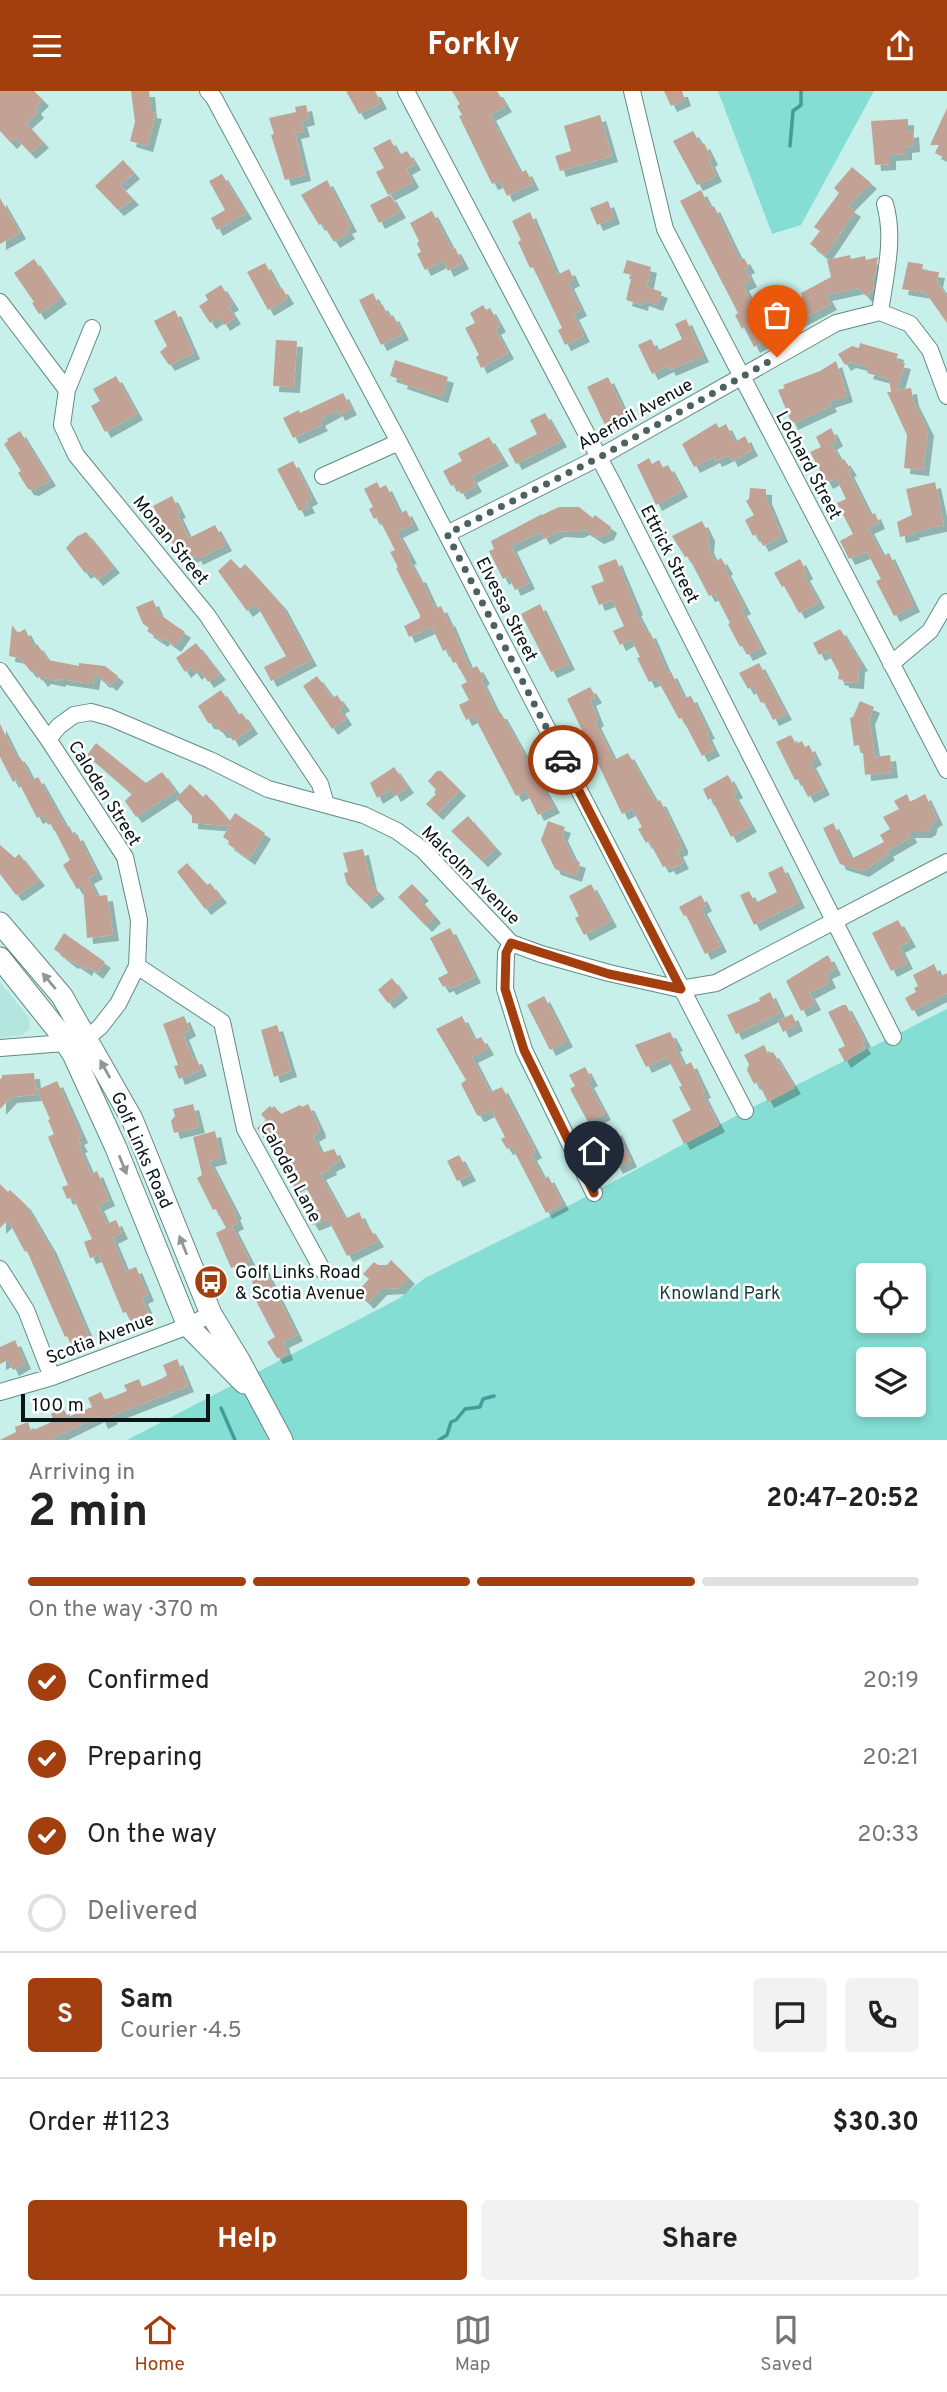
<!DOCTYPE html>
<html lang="en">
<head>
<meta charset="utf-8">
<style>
	body { margin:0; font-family:Overpass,sans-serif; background:#f2f2f2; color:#222; height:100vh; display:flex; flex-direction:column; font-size:26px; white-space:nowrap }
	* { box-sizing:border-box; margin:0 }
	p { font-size:23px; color:#767676 }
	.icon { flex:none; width:38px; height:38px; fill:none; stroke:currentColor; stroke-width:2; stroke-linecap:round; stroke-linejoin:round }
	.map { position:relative; height:1349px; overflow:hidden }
	.details { display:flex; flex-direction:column; background:#fff; flex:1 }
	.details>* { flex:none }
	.tools { position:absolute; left:856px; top:1172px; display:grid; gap:14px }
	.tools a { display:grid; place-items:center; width:70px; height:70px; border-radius:7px; background:#fff; box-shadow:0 4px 10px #0003; font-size:35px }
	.scale { position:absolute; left:21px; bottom:18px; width:189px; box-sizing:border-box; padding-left:7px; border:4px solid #081715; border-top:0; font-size:19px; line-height:24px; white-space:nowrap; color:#081715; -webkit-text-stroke:5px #fff; paint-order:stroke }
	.pin { position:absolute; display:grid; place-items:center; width:60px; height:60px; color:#fff; margin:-72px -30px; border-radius:50% 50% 50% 0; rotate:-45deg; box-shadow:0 0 7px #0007 }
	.pin .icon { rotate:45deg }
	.courier { position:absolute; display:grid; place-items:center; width:70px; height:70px; margin:-35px; border:5px solid #a33e0e; border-radius:50%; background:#fff; color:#222; box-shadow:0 2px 9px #0007 }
	.overview em { font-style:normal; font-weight:700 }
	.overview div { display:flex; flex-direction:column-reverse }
	.overview { display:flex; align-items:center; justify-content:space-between; height:119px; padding:0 28px }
	h1 { font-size:46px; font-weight:700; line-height:52px }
	.bar { display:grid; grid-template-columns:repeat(4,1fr); gap:10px 7px; align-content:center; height:84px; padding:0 28px }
	.bar i { height:9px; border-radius:5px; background:#e0e0e0 }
	.bar .active { background:#a33e0e }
	.bar p { grid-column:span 4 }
	.line { display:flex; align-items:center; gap:18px; padding:0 28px; border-top:2px solid #e0e0e0 }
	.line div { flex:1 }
	.round { display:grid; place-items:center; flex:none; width:74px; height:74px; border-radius:7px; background:#f2f2f2 }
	ol { padding:0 28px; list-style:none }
	li { display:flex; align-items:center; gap:21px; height:77px }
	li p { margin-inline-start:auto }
	li .icon { padding:7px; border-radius:50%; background:#a33e0e; color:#fff; stroke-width:4 }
	li:last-child { color:#767676 }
	li i { width:38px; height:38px; border:4px solid #e0e0e0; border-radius:50% }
	.button { display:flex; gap:14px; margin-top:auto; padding:14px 28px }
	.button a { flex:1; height:80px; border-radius:7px; background:#a33e0e; color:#fff; font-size:28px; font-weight:700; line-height:80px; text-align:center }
	.button a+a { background:#f2f2f2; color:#222 }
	header { display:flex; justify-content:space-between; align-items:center; height:91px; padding:0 28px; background:#a33e0e; color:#fff; font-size:32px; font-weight:700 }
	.tabs { display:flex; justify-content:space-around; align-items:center; height:98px; border-top:2px solid #e0e0e0; background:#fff; font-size:19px; color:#767676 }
	.tabs a { display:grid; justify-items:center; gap:4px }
	.tabs .active { color:#a33e0e }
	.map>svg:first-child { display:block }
	.built { fill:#b4e6df }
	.green { fill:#85ded3; fill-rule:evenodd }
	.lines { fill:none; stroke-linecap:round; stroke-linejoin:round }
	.stream { stroke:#429e94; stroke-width:3.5 }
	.building { fill:#c2a295; filter:url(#shadow) }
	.minor-casing { stroke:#648984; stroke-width:18 }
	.major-casing { stroke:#648984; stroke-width:23 }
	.minor { stroke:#fff; stroke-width:16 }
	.major { stroke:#fff; stroke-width:21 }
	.oneway { fill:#909796 }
	.done { stroke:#4b6360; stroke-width:7; stroke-dasharray:0 12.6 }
	.route { stroke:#a33e0e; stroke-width:9 }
	.labels { text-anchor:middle; stroke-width:5; stroke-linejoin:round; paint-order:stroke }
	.street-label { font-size:18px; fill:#081715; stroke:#fff }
	.poi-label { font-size:18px; fill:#081715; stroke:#fff; text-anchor:start }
	.park-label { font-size:18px; fill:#133e39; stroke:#fff }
</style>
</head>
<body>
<header><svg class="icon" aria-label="menu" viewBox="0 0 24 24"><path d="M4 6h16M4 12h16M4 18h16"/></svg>Forkly<svg class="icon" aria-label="share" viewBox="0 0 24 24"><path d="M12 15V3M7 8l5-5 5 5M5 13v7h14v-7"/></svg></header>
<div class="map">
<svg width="947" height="1349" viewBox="0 0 947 1349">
	<defs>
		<filter id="shadow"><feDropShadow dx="6" dy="6" stdDeviation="0" flood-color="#0004"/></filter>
	</defs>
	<rect width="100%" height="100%" fill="#c7f0ea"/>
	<path class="built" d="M0,891L29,927L30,937L23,944L0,947Z"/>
	<path class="green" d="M718,0H874L801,134L772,143Z
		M947,918V1349H127L398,1208L425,1187L546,1127L745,1020ZM868,1185H914V1230H868ZM868,1269H914V1314H868Z"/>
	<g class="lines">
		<path class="stream" d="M790,55L793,20L801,14V0
			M221,1317L235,1349
			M439,1349L447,1344L451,1331L456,1329L465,1318L480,1316L483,1308L494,1305"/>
	</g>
	<path class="building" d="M0,0H34L43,9L35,17L38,21L26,32L43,51L30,62L16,47L11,52L0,40Z
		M131,0H149L151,21L156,22L147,55L130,50L135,31Z
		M346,0H375L381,12L359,23Z
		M452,0H497L506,15L490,24L520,82L526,79L533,93L507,105L500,90L492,93L459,25L462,24L457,15L460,13Z
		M664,0H682L685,9L671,15Z
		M306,14L309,28L301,30L304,40L295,42L305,84L285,89L271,44L274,43L269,27L296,21L295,16Z
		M947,17V68L935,62L939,54H930Z
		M600,24L612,65L560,80L555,65L571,60L564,35Z
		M908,28V41L913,40L914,55L906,56V63L890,64V73L875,74L871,30Z
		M693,40L701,54L704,52L712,68L709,70L716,85L697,94L673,50Z
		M390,48L399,64L407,60L415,73L406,78L413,90L410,93L388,104L376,81L384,77L373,57Z
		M123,69L134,82L120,94L133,108L118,119L95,95Z
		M852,76L871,92L848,115L855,120L825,165L810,153L820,140L814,136L839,102L834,97Z
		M222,83L246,122L217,139L211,127L225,119L209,90Z
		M327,89L351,135L346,137L349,142L334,151L322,132L319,134L301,104Z
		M701,99L710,117L714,115L740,169L744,167L749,176L745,178L751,190L743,194L752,212L755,210L759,214L775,245L754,256L744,236L742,238L735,224L738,222L680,110Z
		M390,104L400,121L379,132L370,114Z
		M0,107L20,142L0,153Z
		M608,110L614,127L597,134L590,117Z
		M432,120L452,158L455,157L463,172L448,180L443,170L425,179L417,163L421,161L417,152L419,150L410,132Z
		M530,121L557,184L569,178L574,189L568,192L581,219L573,223L584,245L565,254L558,239L562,237L533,176L530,177L518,151L521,149L512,130Z
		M850,164L851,168L865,165L866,169L878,166L875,185L871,186L874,190L873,199L866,205L859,197L826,204L831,213L793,233L783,216L802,206L801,202L831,186L827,169Z
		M34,168L61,207L39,223L32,212L34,211L14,182Z
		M627,169L651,176L647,196L662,201L657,214L643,209L642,214L626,209L632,184L623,182Z
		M908,171L923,173L922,179L939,181L937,191L947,205V232L926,202L902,198Z
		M265,172L279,198L282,197L288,207L268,219L247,181Z
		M221,194L233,213L228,216L235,227L224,234L219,226L210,232L199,215L208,209L205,204Z
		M373,202L379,215L382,213L389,226L393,224L403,243L381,254L359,209Z
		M483,214L486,219L490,217L500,235L495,238L508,262L481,277L476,266L479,264L465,237L475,232L470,222Z
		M175,219L194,262L169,274L160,261L167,255L154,230Z
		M686,228L703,265L670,279L668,275L652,283L638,254L651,248L657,260L682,248L675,233Z
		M276,249L297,250L294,296L273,295Z
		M860,252L898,263L896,270L905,272L897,299L911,297L913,309L928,339L923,379L904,377L907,344L887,301H891L889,288L867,282L869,276L850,271L845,274L838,263L852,255L859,257Z
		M395,269L448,286L442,306L401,292L402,289L390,285Z
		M836,270L847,305L829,311L831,315L792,333L778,299L785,297L783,294L820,280Z
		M116,285L137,323L105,341L91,315L100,310L93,298Z
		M608,286L626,324L605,334L587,296Z
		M343,302L351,318L339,324L337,319L319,329L322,334L293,347L283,327L299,319L300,322Z
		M545,322L561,350L516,373L508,358L537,343L530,329Z
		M716,332L719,337L726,333L735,351L745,345L752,359L732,370L729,364L716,370L714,366L694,376L682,353Z
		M831,337L837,349L831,353L841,370L844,368L851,379L848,380L870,424L875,422L879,432L868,437L883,465L889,462L914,515L894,525L876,490L881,488L867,461L849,468L840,450L853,443L837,412L846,408L836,387L827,392L810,361L821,356L816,346Z
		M20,340L50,389L33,399L28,398L18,382L21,380L4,353L8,350L7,348Z
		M489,346L503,369L471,386L476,395L461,403L455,393L451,395L443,380L462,370L458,362Z
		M649,367L652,373L659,369L663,377L668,374L682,400L656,414L637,374Z
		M293,370L312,407L306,410L309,416L299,420L277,378Z
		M377,391L380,397L386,394L400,423L406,419L413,433L397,441L411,467L408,468L418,486L420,485L435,518L441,515L448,530L449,529L470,578L477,575L484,587L481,589L497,622H501L554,716L538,724L526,700L516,705L474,625L466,629L459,614L469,609L461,594L467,591L456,571L453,572L447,558L443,560L432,536L409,546L404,535L420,527V524L396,477L398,476L390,461L395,459L378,426L374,428L369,418L373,416L364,398Z
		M935,391L944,434L913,441L914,443L900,446L897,431L912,424L906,398Z
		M750,397L766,398V407L782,445L763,455L756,443L753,445L745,429L754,424L746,410L749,408Z
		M172,405L180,421L177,422L189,447L215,434L226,454L197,468L195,464L188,467L179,450L173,453L153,415Z
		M559,416H579L593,427L595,424L611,436L608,443L598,447L584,438L577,441L559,440L544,448L540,441L511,455L529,492L515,499L508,485L503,488L489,460L494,458L491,450L542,423V424Z
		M702,430L709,444L708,456L715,471L721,467L727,477L725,479L745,517L741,519L761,557L747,564L742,555L740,556L728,533L730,532L715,503L709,505L688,465L685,466L672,445Z
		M86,441L114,476L97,489L89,479L85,482L66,457L76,446Z
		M231,468L240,478L245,473L281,513L311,569L271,590L264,576L286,565L256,513L247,520L218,480Z
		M616,468L637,518L635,519L647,542L650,541L668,583L671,581L684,607L691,605L709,642L706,643L714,659L702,665L682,627L679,628L657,588L649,591L637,567L640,566L631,548L620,554L613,540L624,535L612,509L599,514L591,495L604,490L598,475Z
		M800,468L807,482L804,484L819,511L799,522L784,495L782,496L774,482Z
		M153,509L159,523L185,541L175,555L164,547L162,550L147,540L149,537L143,533L136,516Z
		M540,513L569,573L551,581L521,523Z
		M12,534L18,542L25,538L34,556L37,553L48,569L79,575V572L105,575L118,585L111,594L106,590L104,591L95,582L93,593L60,588L59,590L45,587L42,590L34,579L31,581L20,567L9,565Z
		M840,538L862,574L859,575L858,592L843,591V589L838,588L839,582L827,560L819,564L813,552Z
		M196,552L220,583L208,591L200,579L196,583L191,576L185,581L176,567Z
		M759,572L786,623L773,629L764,611L761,612L753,595L748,598L739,582Z
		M317,585L333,607L337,604L344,614L339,617L346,628L332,638L303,595Z
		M590,596L596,606L590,609L598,629L595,631L614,669L628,662L656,711L660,709L682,754V758L677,760L683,772L670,778L668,774L663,776L649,750L646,752L638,738L642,736L632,718L622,723L567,608Z
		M221,599L238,624L242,622L252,637L233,650L228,641H221L215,633L208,632L198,615Z
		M860,610L874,616L869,628L875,666L890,664L892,681L865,684L863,662H861L859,654L854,655L850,627L853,626Z
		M0,633L16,665L18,664L23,671L32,689L38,686L66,736L69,735L74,745L77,743L97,782L88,787L97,805L107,804L113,844L87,847L83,795L77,798L63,774L70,769L51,732L48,734L43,724L37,727L17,688L13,691L0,666Z
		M791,644L796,653L802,650L805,656L809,654L816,668L810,671L824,698L808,706L799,688L795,689L776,651Z
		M96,652L146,692L162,681L176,700L136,726L125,710L132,703L87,664Z
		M394,676L408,696L395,705L391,698L377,707L370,692Z
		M437,680H441L460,699L437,723L426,713L436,703L434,701L436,699L428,690Z
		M728,684L737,701L733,703L751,735L731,746L711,707L708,709L703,698Z
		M190,693L203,706L206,703L230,730L235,722L265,742L249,768L228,753L229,750L223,746L229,735L192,732V725L176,707Z
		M907,703L910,711L925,703L937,728L932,731L930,738L925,741H909L911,746L887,760L889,763L863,780L840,773L823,737L833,732L851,768L884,751L880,744L890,738L883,726L899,718L894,710Z
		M468,725L496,757L482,770L451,740Z
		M548,730L565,736L562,744L574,769L580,771L576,785L555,778L541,749Z
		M0,754L15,767L19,763L39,789L19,803L16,804L0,783Z
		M363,758L371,793L379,802L366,812L347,793L344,782L348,781L343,762Z
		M187,772L207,794L210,792L221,806L205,818L177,781Z
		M782,775L799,811L754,834L740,804L749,800L755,812L777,801L768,782Z
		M412,793L423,804L419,807L435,826L426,835L398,806Z
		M591,793L611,830L584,844L575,827L579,825L569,805Z
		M701,804L706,814L701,817L721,855L705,863L686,824L684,825L679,816Z
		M898,829L910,850L899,856L907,872L891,880L872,842Z
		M450,837L475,886L450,898L448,894L443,896L438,887L448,882L430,847Z
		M64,842L105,871L97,882L88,875L86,879L74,871L72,872L54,858Z
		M828,864L835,878L826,882L830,891L809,902L815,913L801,920L786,890Z
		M934,873L940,886L947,882V902L912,920L905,907L916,901L914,897L918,895L913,884Z
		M392,887L402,901L388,912L378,899Z
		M770,901L780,922L736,943L727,924L760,910L759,907Z
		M544,905L567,950L550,959L527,914Z
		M843,914H846L865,950L862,952L865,957L845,971L838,958L845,955L828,921Z
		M792,923L797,934L783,941L778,930Z
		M184,925L190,939L183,943L193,968L196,967L201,979L179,988L174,975L178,974L163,933Z
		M462,925L474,949L481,946L488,958L472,966L490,1001L502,996L536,1061L531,1064L544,1088L548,1085L563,1113L546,1122L512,1056L507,1058L501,1048L505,1046L491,1019L479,1025L477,1024L461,993L466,989L436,938Z
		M277,934L291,980L274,986L261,939Z
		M670,941L677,954L674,955L684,975L691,971L695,980L705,1001L702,1002L719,1035L684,1053L672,1029L691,1019L679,996L682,995L667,966L646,976L635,954Z
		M764,954L768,963L773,961L795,997L768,1011L758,991L754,993L747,979L749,973L744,964Z
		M585,976L592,989L588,991L605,1023L588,1031L570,998L575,995L569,984Z
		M34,982L36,1004L11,1006L0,1018V988L2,987V984Z
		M57,990L82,1046L78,1048L82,1055L79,1056L91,1083L97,1080L109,1109L98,1114L107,1133L116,1129L122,1142L112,1147L126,1180L136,1176L148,1204L142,1207L149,1223L131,1231L126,1221L123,1222L99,1164L90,1167L84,1151L92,1148L73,1106L67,1108L62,1096L68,1094L48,1046L54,1043L48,1029L50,1028L37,999Z
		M193,1013L199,1036L174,1042L171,1030L175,1025L173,1018Z
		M308,1013L319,1036L320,1041L313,1045L321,1062L334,1058L340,1070L330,1075L331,1078L320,1083L345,1128L359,1121L367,1138L369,1136L378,1150L347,1165L328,1128L313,1134L307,1124L318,1118L303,1091L294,1096L267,1044L264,1047L257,1037L266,1029L261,1023L270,1015L272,1017L274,1015L281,1023L300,1014L302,1016Z
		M616,1038L631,1070L617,1077L607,1058L604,1060L598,1048Z
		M215,1040L221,1067L209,1070L236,1122L234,1123L238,1132L232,1135L250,1170L231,1177L216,1142L226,1137L216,1118L213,1119L197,1087L202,1084L193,1046Z
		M459,1064L470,1084L457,1090L447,1070Z
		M0,1093L8,1101L10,1099L25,1113L51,1157L90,1248L72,1256L67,1245L65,1246L27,1160L25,1161L8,1129L0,1137Z
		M391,1169L409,1187L399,1197L381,1198L368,1212L357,1201L369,1188L363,1183L374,1171L378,1174H387Z
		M262,1173L297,1244L283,1251L287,1263L277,1267L267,1251L275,1246L254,1206L259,1204L247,1181Z
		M15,1249L25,1272L13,1279L8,1269L0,1273V1256Z
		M177,1268L188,1295L111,1325L112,1327L102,1332L99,1325L50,1349H0L16,1341L15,1336L28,1331L31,1340L54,1330L51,1323L63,1317L68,1326L92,1316L88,1307L101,1301L105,1309L127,1300L124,1294L139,1288L142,1296L163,1287L167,1284L163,1274Z"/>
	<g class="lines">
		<g class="minor-casing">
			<path id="minor" d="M208,0L214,7L399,351L745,1020
				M406,0L613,393L893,946
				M632,0L665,138L947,679
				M0,211L67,299L62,334L76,364L207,524L320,693L326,713
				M880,221L910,233L930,259L947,305
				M880,221C885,185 895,148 885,113
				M67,299L92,237
				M323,385L399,351
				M447,443L598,367L836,232L880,221
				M891,573L930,540L947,511
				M0,580L48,648L125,766L139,829L137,875L118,913L100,936L87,947L65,952L0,957
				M48,648L59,635L74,624L91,621L109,626L210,669L268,698L364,724L397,740L423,759L511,852L541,863L609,882L680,898L716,892L947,771
				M511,852L506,862L505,898L524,959L594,1102
				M137,875L222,931L245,1038L323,1180
				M0,1178L26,1219L52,1286
				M0,1301L52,1286L188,1235L211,1223"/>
		</g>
		<g class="major-casing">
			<path id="major" d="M0,832L62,905L132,1028L211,1223L239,1269L282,1349
				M0,867L59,941L73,963L116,1057L188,1235L244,1292"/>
		</g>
		<use href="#minor" class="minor"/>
		<use href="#major" class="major"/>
	</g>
	<defs><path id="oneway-solid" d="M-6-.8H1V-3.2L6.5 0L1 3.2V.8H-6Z" transform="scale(1.75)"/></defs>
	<g class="oneway">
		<use href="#oneway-solid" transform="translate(49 890) rotate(-130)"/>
		<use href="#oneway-solid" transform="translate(105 978) rotate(-119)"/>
		<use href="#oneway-solid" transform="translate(123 1074) rotate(68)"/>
		<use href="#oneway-solid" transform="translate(183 1154) rotate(-112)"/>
	</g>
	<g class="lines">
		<path class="done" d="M563,669L447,443L598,367L777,266"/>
		<path class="route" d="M563,669L681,898L609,883L511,852L506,862L505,898L524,959L594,1102"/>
	</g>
	<defs>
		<g id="bus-disc" transform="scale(1.75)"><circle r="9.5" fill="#a33e0e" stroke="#fff"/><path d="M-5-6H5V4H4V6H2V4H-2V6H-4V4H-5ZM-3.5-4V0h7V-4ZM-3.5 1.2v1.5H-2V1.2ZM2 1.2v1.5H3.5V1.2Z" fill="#fff"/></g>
	</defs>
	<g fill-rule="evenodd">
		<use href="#bus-disc" x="211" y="1191"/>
	</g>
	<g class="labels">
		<g class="street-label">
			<text transform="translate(635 323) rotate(-29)" y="6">Aberfoil Avenue</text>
			<text transform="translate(809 374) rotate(62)" y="6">Lochard Street</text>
			<text transform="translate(171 449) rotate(51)" y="6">Monan Street</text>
			<text transform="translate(670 463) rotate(63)" y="6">Ettrick Street</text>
			<text transform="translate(507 518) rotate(63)" y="6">Elvessa Street</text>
			<text transform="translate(105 702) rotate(58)" y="6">Caloden Street</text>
			<text transform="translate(471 784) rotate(45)" y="6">Malcolm Avenue</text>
			<text transform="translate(142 1059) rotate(66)" y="6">Golf Links Road</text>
			<text transform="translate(291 1081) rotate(62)" y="6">Caloden Lane</text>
			<text transform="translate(100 1247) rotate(-21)" y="6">Scotia Avenue</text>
		</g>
		<g class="poi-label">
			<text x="235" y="1187">Golf Links Road<tspan x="235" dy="21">&amp; Scotia Avenue</tspan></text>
		</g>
		<g class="park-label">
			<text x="720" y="1208">Knowland Park</text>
		</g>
	</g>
</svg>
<div class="tools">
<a><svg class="icon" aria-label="locate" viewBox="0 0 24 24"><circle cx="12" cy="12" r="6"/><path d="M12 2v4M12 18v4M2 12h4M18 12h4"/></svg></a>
<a><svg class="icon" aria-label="layers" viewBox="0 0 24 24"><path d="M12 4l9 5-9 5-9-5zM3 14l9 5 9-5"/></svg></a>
</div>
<div class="scale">100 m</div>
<div class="pin" style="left:777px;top:266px;background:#ea580c"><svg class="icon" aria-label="bag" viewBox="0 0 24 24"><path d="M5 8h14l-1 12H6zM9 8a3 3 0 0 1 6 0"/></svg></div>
<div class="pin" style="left:594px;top:1102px;background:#1f2937"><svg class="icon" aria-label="home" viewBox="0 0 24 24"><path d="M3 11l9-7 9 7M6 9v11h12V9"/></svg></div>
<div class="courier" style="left:563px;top:669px"><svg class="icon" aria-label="car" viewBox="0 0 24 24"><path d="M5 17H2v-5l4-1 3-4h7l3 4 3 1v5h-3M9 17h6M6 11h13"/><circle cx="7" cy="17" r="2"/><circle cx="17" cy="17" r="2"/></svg></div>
</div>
<section class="details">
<div class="overview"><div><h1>2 min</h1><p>Arriving in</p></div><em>20:47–20:52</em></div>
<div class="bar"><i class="active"></i><i class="active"></i><i class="active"></i><i></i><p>On the way · 370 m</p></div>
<ol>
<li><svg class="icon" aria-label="check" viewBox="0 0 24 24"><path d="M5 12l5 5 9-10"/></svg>Confirmed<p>20:19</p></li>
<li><svg class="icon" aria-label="check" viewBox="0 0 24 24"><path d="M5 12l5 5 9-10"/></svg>Preparing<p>20:21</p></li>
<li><svg class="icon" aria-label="check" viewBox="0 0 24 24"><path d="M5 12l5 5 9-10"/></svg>On the way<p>20:33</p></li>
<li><i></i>Delivered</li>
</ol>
<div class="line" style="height:126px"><b class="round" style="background:#a33e0e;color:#fff">S</b><div><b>Sam</b><p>Courier · 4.5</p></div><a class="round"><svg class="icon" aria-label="chat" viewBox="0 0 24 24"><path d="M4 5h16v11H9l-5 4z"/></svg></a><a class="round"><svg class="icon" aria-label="phone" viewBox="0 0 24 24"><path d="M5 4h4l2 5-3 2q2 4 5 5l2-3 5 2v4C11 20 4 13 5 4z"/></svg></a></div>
<div class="line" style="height:91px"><div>Order #1123</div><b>$30.30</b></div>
<div class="button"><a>Help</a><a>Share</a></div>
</section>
<nav class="tabs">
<a class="active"><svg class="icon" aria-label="home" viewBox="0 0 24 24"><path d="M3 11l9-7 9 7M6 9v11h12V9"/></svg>Home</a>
<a><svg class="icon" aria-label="map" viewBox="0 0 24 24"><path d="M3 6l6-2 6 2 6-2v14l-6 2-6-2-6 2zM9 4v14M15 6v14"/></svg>Map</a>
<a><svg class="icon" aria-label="saved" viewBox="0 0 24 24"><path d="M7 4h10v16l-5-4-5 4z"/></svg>Saved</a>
</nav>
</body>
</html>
